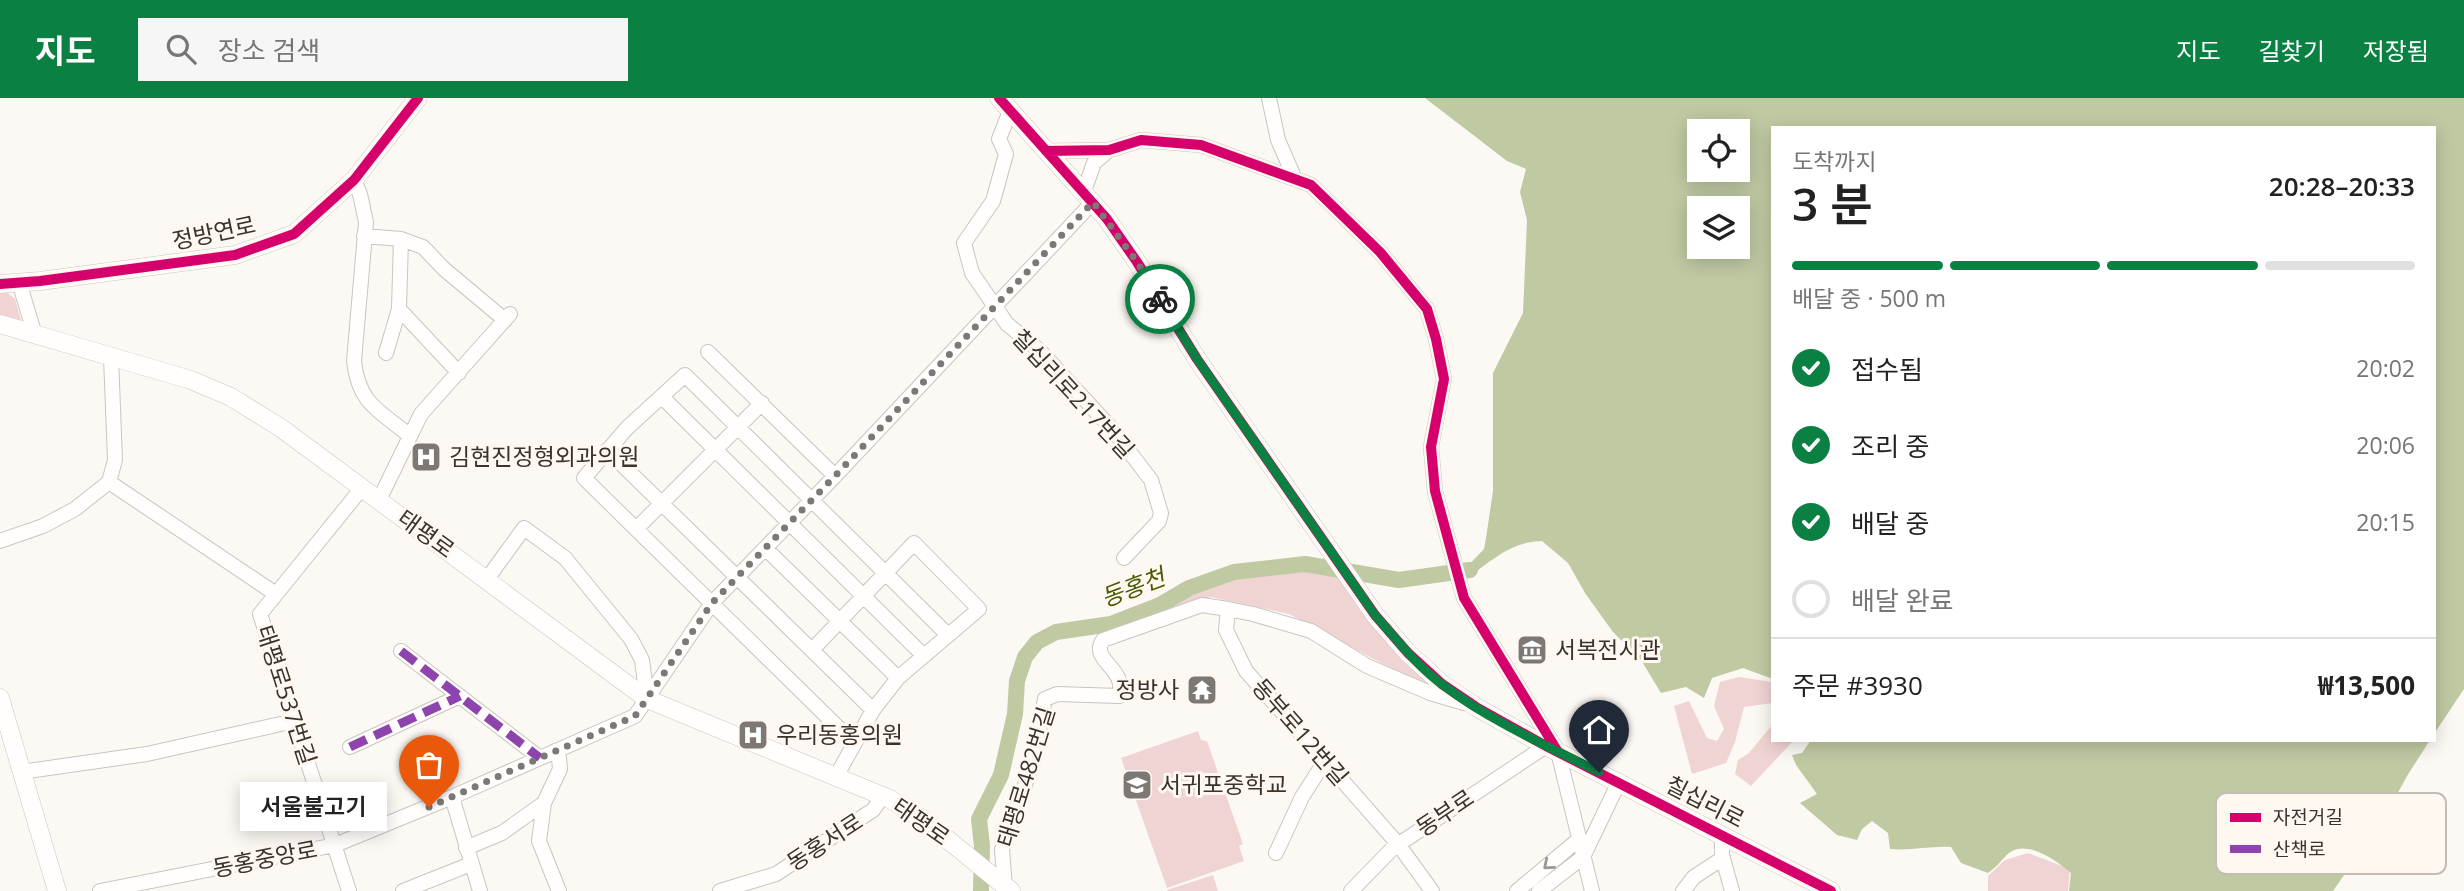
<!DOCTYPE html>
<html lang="ko">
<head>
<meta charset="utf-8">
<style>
	body { margin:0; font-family:"Open Sans","Noto Sans KR",sans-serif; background:#f6f6f6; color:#222; height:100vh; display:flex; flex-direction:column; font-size:26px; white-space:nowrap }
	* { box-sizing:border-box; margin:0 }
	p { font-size:23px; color:#767676 }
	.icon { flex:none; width:38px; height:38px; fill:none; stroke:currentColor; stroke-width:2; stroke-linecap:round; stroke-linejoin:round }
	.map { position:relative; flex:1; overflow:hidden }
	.sheet { position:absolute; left:1771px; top:28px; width:665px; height:616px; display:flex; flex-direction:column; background:#fff; border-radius:0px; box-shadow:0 4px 18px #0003 }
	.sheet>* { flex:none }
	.controls { position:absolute; left:1687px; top:21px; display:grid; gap:14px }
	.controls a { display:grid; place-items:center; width:63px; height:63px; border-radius:0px; background:#fff; box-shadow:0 4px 18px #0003; font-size:35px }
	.pin { position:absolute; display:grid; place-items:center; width:60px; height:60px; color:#fff; margin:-72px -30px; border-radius:50% 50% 50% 0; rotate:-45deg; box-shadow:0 0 7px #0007 }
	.pin .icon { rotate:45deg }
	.courier { position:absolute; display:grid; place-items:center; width:70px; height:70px; margin:-35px; border:5px solid #0b8043; border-radius:50%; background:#fff; color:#222; box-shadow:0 2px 9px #0007 }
	.bubble { position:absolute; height:49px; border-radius:0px; background:#fff; box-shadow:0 4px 18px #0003; font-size:23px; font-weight:600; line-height:49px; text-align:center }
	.overview em { font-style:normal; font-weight:600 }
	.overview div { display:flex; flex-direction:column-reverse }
	.overview { display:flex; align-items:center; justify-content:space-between; height:119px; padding:0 21px }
	h1 { font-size:46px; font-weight:600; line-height:52px }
	.bar { display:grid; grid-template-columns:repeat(4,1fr); gap:10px 7px; align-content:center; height:84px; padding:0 21px }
	.bar i { height:9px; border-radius:5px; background:#e0e0e0 }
	.bar .selected { background:#0b8043 }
	.bar p { grid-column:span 4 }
	.line { display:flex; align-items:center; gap:18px; padding:0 21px; border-top:2px solid #e0e0e0 }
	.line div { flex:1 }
	ol { padding:0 21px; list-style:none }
	li { display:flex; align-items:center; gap:21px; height:77px }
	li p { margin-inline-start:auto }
	li .icon { padding:7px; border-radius:50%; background:#0b8043; color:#fff; stroke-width:4 }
	li:last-child { color:#767676 }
	li i { width:38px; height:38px; border:4px solid #e0e0e0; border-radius:50% }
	header { display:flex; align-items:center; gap:42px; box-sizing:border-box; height:98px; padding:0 35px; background:#0b8043; color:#fff }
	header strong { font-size:33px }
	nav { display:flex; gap:38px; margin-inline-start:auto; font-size:24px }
	.search { width:490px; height:63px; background:#f6f6f6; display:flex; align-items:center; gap:18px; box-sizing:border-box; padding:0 24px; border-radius:0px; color:#767676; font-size:26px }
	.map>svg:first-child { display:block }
	.green { fill:#f0d4d4 }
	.water { fill:#bfcaa3; fill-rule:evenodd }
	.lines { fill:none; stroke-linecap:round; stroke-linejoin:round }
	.river { stroke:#bfcaa3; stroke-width:16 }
	.minor-casing { stroke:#c9c5c1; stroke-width:16 }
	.major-casing { stroke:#c9c5c1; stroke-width:19 }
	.minor { stroke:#fffefd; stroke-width:14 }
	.major { stroke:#fffefd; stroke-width:18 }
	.quiet { stroke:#8e44ad; stroke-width:9; stroke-dasharray:18 9; stroke-linecap:butt }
	.cycleway-casing { stroke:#fff8f0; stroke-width:15 }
	.cycleway { stroke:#d6006c; stroke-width:10 }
	.oneway { stroke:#9c9896 }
	.done { stroke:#7d7874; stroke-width:7; stroke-dasharray:0 12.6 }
	.route { stroke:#0b8043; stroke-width:9 }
	.labels { text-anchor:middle; stroke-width:6; stroke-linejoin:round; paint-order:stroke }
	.street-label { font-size:23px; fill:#38332f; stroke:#fff8f0 }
	.poi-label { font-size:23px; fill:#38332f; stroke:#fff8f0; text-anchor:start }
	.water-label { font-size:24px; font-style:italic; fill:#485b02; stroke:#fff8f0 }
	.key { fill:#fff8f0; stroke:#c3bdb6; stroke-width:2 }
	.key-label { font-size:19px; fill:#38332f }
</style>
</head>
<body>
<header>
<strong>지도</strong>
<div class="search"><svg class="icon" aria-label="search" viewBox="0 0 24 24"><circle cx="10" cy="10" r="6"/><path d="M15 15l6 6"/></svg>장소 검색</div>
<nav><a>지도</a><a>길찾기</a><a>저장됨</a></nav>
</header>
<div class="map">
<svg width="2464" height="793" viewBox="0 0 2464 793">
	<rect width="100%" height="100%" fill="#fcf8f4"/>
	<path class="green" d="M4,192L15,201L23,229L0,222V193Z
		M1339,472L1445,599L1289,516L1211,499L1120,523L1230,478Z
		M1739,579L1773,584V605L1744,609L1735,644L1726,665L1692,676L1674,608L1689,603L1707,640L1717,643L1724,631L1714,608L1720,584Z
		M1773,626V642H1794L1751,688L1735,676L1738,662L1749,655Z
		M1198,633L1201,642L1207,643L1243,746L1239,748L1244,763L1167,790L1121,660Z
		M2028,755L2070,771L2068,793H1988V778L2005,762Z
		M1213,777L1218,793H1167V792Z"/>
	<path class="water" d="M1425,0H2464V591L2434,636V30H1773V581L1743,570L1712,580L1704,600L1686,589L1661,595L1641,562L1613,534L1585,495L1568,465L1542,443C1513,443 1490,463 1468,480L1463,473L1484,451L1486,440L1493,393V275L1523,215L1527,122L1520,94L1526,71L1507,63ZM1699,33H1738V72H1699ZM1699,110H1738V149H1699Z
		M1811,642H2430L2407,678L2387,715L2333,793H2069L2071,775C2057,763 2027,741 2009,755C2001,762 1997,769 1988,775L1961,765L1951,749C1929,748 1911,753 1890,751L1888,735L1872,723L1862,731L1857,742L1837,737L1800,705L1817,696L1796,667L1792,657L1802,655Z"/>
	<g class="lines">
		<path class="river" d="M981,793L982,748L979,721L1001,677L1015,616L1017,583L1025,559L1037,544L1056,534L1111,526L1160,507L1189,490L1234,474L1305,466L1399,482L1470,472"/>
		<g class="minor-casing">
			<path id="minor" d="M1269,0L1278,42L1295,81
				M1010,13L999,41L1006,56L993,103L964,145L972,175L1007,226L1040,253L1112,331L1151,382L1161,415L1159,423L1124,460
				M1046,53L1109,52L1141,42L1201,47L1311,87L1380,154L1427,211L1436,241L1444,281L1431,349L1435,393L1464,500L1558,654L1592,793
				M354,82L360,96L366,124L354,263C359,307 379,312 410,338
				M1084,93L1094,65L1109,52
				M364,138L401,141L423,149L444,171L505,222
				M19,184L35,237
				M399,211L459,275
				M708,254L835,378
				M386,255L399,211L401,141
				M662,299L924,558
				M607,352L873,612
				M109,384L276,496
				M379,402L421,316L510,216
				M637,430L762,305
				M0,443L43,428L75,411L109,384L115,362L111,259
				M765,450L898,580
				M487,481L524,430L565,460L631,541L642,562L647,601
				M1228,511L1226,532L1246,573L1398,746L1432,793
				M812,552L914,445L979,511L898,580L873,612L837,677
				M401,553L540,660
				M854,645L584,380L627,330L685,277L948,537
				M350,649L460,598
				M555,653L559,660L560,671L544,705L539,743L559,793
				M21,674L147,656L294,623
				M452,699L480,793
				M1722,736V757L1732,793
				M466,750L502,735L544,705
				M1276,755L1302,699L1325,663
				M1005,789L1002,752L1033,664L1045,601L1057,596L1119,598C1128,570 1089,563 1103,542L1202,507L1228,511L1253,516L1311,533L1367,568L1430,595L1464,605
				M100,793L335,747L452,699L635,618L712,505L835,378L1093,104
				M349,793L260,516L362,390
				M403,793L471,766
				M720,793L776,776L873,712L883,698
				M1351,793L1393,750L1546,648
				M1517,793L1578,742
				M1539,793L1583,759L1619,684
				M1683,793L1694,779L1723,760"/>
		</g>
		<g class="major-casing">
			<path id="major" d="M999,0L1107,121L1137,164L1197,261L1375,517L1408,555L1442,586L1476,609L1546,648L1831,793
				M0,186L40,183L235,157L294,136L354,82L418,0
				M0,226L191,282L231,299L281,330L647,601L890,701L921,720L1011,793
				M0,600L57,793"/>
		</g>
		<use href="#minor" class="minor"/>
		<use href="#major" class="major"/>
		<path class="quiet" d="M401,553L540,660
			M350,649L460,598"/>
		<g class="cycleway-casing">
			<path id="cycleway" d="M999,0L1107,121L1137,164L1197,261L1375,517L1408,555L1442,586L1476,609L1546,648L1831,793
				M1046,53L1109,52L1141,42L1201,47L1311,87L1380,154L1427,211L1436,241L1444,281L1431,349L1435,393L1464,500L1558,654
				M0,186L40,183L235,157L294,136L354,82L418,0"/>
		</g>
		<use href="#cycleway" class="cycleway"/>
	</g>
	<defs><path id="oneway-chevron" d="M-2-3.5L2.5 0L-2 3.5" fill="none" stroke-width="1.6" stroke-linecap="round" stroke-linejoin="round" transform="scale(1.75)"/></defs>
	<use class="oneway" href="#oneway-chevron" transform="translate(1548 767) rotate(140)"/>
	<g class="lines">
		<path class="done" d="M429,709L635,618L712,505L835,378L1093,104L1137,164L1160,201"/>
		<path class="route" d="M1160,201L1197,261L1375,517C1396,541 1417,568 1443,587C1489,622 1547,648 1599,674"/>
	</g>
	<defs>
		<g id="hospital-square" transform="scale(1.575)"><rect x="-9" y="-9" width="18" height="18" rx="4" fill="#7d7874" stroke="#fff8f0"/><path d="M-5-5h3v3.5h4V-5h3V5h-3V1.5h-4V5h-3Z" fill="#fff"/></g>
		<g id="museum-square" transform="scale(1.575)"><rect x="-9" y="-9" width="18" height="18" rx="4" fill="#7d7874" stroke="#fff8f0"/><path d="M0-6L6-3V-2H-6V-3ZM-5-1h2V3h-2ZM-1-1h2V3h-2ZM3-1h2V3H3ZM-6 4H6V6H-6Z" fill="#fff"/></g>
		<g id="temple-square" transform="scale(1.575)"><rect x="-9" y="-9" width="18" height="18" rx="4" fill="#7d7874" stroke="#fff8f0"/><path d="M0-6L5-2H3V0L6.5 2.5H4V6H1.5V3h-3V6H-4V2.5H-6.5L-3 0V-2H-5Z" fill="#fff"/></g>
		<g id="school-square" transform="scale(1.575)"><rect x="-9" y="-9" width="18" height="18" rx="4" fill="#7d7874" stroke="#fff8f0"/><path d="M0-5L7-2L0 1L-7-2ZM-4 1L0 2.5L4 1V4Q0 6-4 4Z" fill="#fff"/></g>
	</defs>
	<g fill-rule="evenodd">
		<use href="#hospital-square" x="426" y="359"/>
		<use href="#museum-square" x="1532" y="552"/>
		<use href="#temple-square" x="1202" y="592"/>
		<use href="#hospital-square" x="753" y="637"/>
		<use href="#school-square" x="1137" y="687"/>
	</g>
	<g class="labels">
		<g class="street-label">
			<text transform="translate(214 135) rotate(-12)" y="8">정방연로</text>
			<text transform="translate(1073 296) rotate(47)" y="8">칠십리로217번길</text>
			<text transform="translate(426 436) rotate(36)" y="8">태평로</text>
			<text transform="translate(286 597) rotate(72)" y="8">태평로537번길</text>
			<text transform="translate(1300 634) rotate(49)" y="8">동부로12번길</text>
			<text transform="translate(1026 679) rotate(-73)" y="8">태평로482번길</text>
			<text transform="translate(1705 704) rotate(27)" y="8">칠십리로</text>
			<text transform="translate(1445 715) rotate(-34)" y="8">동부로</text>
			<text transform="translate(921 724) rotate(35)" y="8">태평로</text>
			<text transform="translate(825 744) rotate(-33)" y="8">동홍서로</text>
			<text transform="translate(265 761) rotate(-11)" y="8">동홍중앙로</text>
		</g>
		<g class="poi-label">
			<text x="449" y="367">김현진정형외과의원</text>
			<text x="1555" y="560">서복전시관</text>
			<text x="1179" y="600" text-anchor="end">정방사</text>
			<text x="776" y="645">우리동홍의원</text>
			<text x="1160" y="695">서귀포중학교</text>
		</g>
		<g class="water-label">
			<text transform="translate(1133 490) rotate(-21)" y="8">동홍천</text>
		</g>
	</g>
	<rect x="2216" y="695" width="230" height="81" rx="10" class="key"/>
	<rect x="2230" y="715" width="31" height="9" fill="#d6006c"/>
	<rect x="2230" y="747" width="31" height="8" fill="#8e44ad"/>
	<g class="key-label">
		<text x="2273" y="726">자전거길</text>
		<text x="2273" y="758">산책로</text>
	</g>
</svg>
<div class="controls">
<a><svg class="icon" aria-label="locate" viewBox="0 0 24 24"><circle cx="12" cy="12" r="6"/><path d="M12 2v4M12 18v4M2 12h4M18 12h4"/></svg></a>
<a><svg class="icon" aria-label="layers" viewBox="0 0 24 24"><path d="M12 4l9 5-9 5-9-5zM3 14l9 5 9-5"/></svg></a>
</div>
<div class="pin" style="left:429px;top:709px;background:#ea580c"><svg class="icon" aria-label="bag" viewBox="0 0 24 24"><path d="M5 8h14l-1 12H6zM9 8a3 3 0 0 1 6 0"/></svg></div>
<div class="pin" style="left:1599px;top:674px;background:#1f2937"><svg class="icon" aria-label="home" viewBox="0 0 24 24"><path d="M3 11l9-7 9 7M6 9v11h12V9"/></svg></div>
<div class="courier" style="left:1160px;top:201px"><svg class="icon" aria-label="bike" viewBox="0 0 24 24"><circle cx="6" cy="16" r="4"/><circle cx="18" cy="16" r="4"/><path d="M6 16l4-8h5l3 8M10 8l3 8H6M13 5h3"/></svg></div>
<div class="bubble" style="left:240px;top:684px;width:147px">서울불고기</div>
<section class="sheet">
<div class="overview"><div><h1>3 분</h1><p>도착까지</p></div><em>20:28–20:33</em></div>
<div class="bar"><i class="selected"></i><i class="selected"></i><i class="selected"></i><i></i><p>배달 중 · 500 m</p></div>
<ol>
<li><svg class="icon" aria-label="check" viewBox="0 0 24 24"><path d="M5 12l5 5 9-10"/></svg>접수됨<p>20:02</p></li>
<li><svg class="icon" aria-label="check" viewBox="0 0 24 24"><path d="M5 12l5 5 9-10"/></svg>조리 중<p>20:06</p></li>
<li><svg class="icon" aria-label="check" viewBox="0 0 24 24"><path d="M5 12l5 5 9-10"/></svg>배달 중<p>20:15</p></li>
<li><i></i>배달 완료</li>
</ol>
<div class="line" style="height:91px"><div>주문 #3930</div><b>₩13,500</b></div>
</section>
</div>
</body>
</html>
